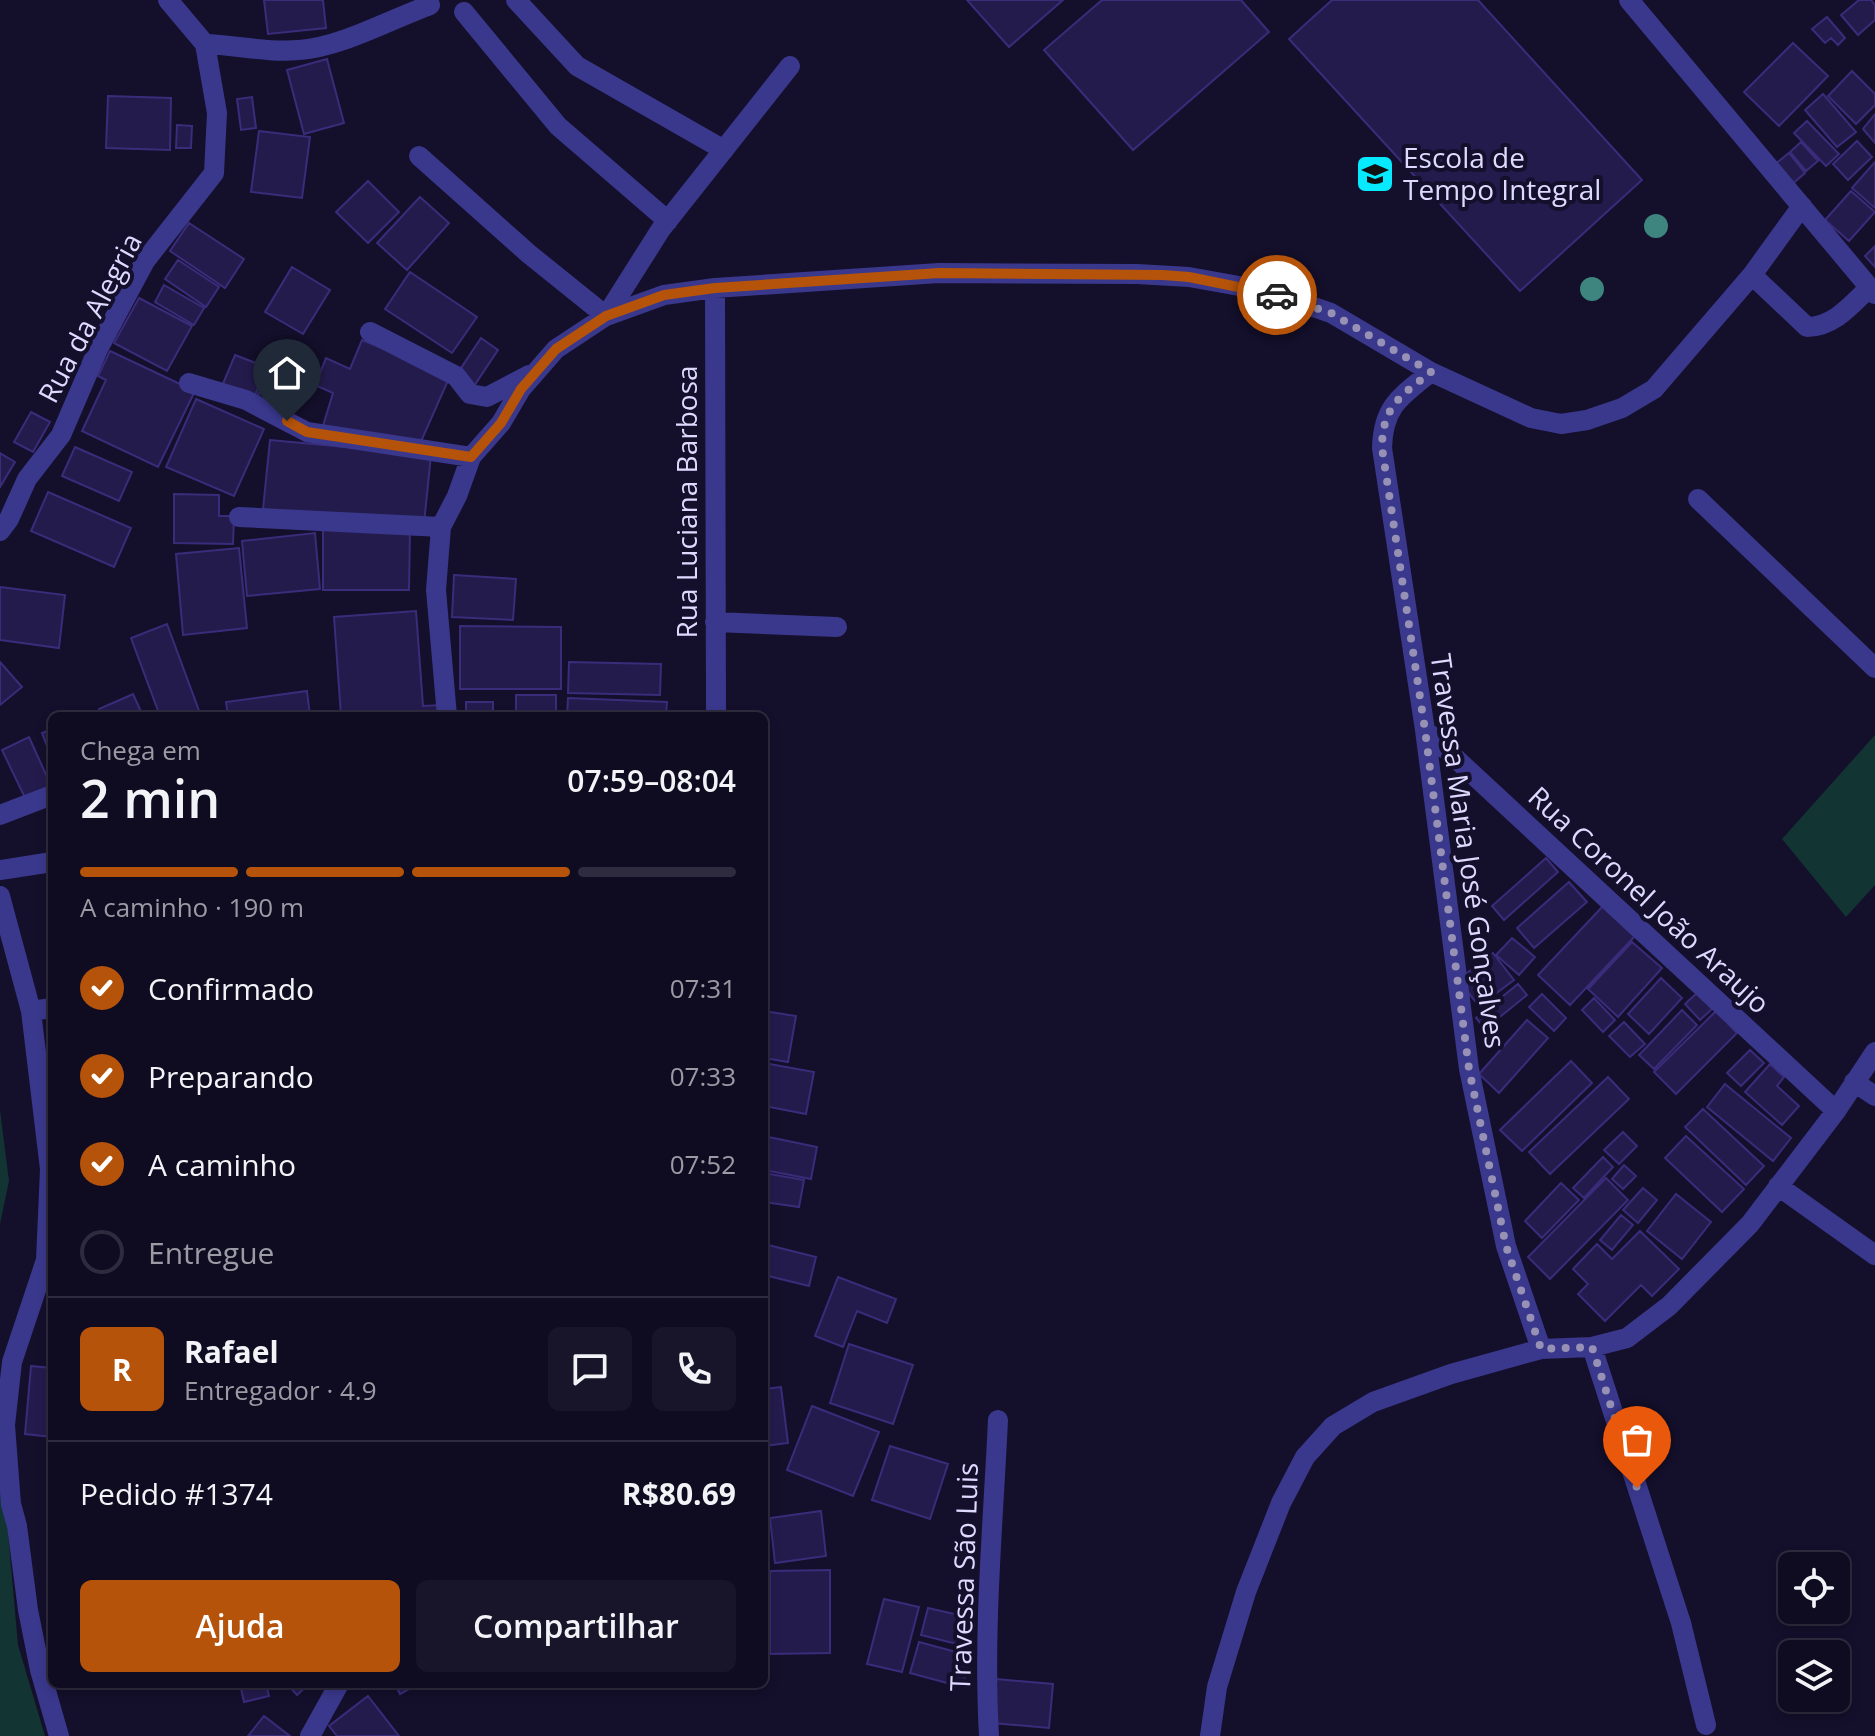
<!DOCTYPE html>
<html lang="pt">
<head>
<meta charset="utf-8">
<style>
	body { margin:0; font-family:"Open Sans",sans-serif; background:#181429; color:#f1f3f6; height:100vh; display:flex; flex-direction:column; font-size:30px; white-space:nowrap }
	* { box-sizing:border-box; margin:0 }
	p { font-size:26px; color:#9b9ba5 }
	.icon { flex:none; width:44px; height:44px; fill:none; stroke:currentColor; stroke-width:2; stroke-linecap:round; stroke-linejoin:round }
	.map { position:relative; flex:1; overflow:hidden }
	.sheet { position:absolute; left:48px; top:712px; width:720px; height:976px; display:flex; flex-direction:column; background:#0f0b20; border-radius:12px; box-shadow:0 4px 12px #0003,0 0 0 2px #2f2b3e }
	.sheet>* { flex:none }
	.fabs { position:absolute; left:1778px; top:1552px; display:grid; gap:16px }
	.fabs a { display:grid; place-items:center; width:72px; height:72px; border-radius:12px; background:#0f0b20; box-shadow:0 4px 12px #0003,0 0 0 2px #2f2b3e; font-size:40px }
	.pin { position:absolute; display:grid; place-items:center; width:68px; height:68px; color:#fff; margin:-82px -34px; border-radius:50% 50% 50% 0; rotate:-45deg; box-shadow:0 0 8px #0007 }
	.pin .icon { rotate:45deg }
	.courier { position:absolute; display:grid; place-items:center; width:80px; height:80px; margin:-40px; border:6px solid #b45309; border-radius:50%; background:#fff; color:#222; box-shadow:0 2px 10px #0007 }
	.head em { font-style:normal; font-weight:600 }
	.head div { display:flex; flex-direction:column-reverse }
	.head { display:flex; align-items:center; justify-content:space-between; height:136px; padding:0 32px }
	h1 { font-size:52px; font-weight:600; line-height:60px }
	.bar { display:grid; grid-template-columns:repeat(4,1fr); gap:12px 8px; align-content:center; height:96px; padding:0 32px }
	.bar i { height:10px; border-radius:6px; background:#2f2b3e }
	.bar .selected { background:#b45309 }
	.bar p { grid-column:span 4 }
	.line { display:flex; align-items:center; gap:20px; padding:0 32px; border-top:2px solid #2f2b3e }
	.line div { flex:1 }
	.round { display:grid; place-items:center; flex:none; width:84px; height:84px; border-radius:12px; background:#181429 }
	ol { padding:0 32px; list-style:none }
	li { display:flex; align-items:center; gap:24px; height:88px }
	li p { margin-inline-start:auto }
	li .icon { padding:8px; border-radius:50%; background:#b45309; color:#fff; stroke-width:4 }
	li:last-child { color:#9b9ba5 }
	li i { width:44px; height:44px; border:4px solid #2f2b3e; border-radius:50% }
	.button { display:flex; gap:16px; margin-top:auto; padding:16px 32px }
	.button a { flex:1; height:92px; border-radius:12px; background:#b45309; color:#fff; font-size:32px; font-weight:600; line-height:92px; text-align:center }
	.button a+a { background:#181429; color:#f1f3f6 }
	.map>svg:first-child { display:block }
	.green { fill:#123533 }
	.building { fill:#241b4d; stroke:#3a2c7a; stroke-width:2 }
	.lines { fill:none; stroke-linecap:round; stroke-linejoin:round }
	.minor { stroke:#3a388c; stroke-width:20 }
	.tree { fill:#3d857e }
	.done { stroke:#9792b5; stroke-width:8; stroke-dasharray:0 14.4 }
	.route { stroke:#b45309; stroke-width:10 }
	.labels { text-anchor:middle; stroke-width:8; stroke-linejoin:round; paint-order:stroke }
	.poi-label { font-size:28px; fill:#ddd9ff; stroke:#140f2b; text-anchor:start }
	.street-label { font-size:28px; fill:#ddd9ff; stroke:#140f2b }
</style>
</head>
<body>
<div class="map">
<svg width="1875" height="1736" viewBox="0 0 1875 1736">
	<rect width="100%" height="100%" fill="#140f2b"/>
	<path class="green" d="M1875,735V885L1846,917L1782,839Z
		M0,1110L9,1181L0,1224Z
		M0,1443L18,1645L45,1736H0Z"/>
	<path class="building" d="M264,0H323L326,28L268,34Z
		M967,0H1063L1009,47Z
		M1102,0H1241L1269,32L1133,150L1044,50Z
		M1332,0H1478L1642,180L1520,291L1289,39Z
		M1859,0H1871L1875,5V20L1858,35L1841,15Z
		M1827,17L1845,38L1838,45L1831,38L1825,43L1812,29Z
		M1793,43L1828,76L1779,126L1744,92Z
		M327,59L344,123L304,134L287,70Z
		M1852,71L1875,94V105L1856,124L1828,96Z
		M1823,94L1856,132L1837,147L1805,110Z
		M108,96L171,98L170,150L106,148Z
		M252,97L256,128L241,130L237,99Z
		M1875,114V143L1863,129Z
		M1807,121L1839,154L1826,166L1794,133Z
		M177,125L192,126L191,148H176Z
		M259,131L310,137L302,198L251,192Z
		M1857,141L1872,157L1848,180L1833,164Z
		M1801,142L1818,161L1806,171L1790,152Z
		M1789,153L1805,173L1791,185L1774,165Z
		M1875,162V208L1852,188Z
		M368,181L399,212L368,243L336,212Z
		M1851,191L1875,212L1849,241L1825,220Z
		M420,197L449,223L407,270L377,243Z
		M189,223L244,259L225,288L170,251Z
		M1875,246V267L1865,256Z
		M178,260L219,287L206,307L165,279Z
		M292,267L330,290L303,334L265,312Z
		M410,272L477,317L452,353L385,309Z
		M164,285L204,308L194,325L155,302Z
		M139,298L192,326L167,371L114,343Z
		M481,338L498,350L474,386L457,374Z
		M362,340L450,376L419,446L322,429L333,393L315,385L326,358L350,369Z
		M110,351L195,391L158,467L82,431L106,380L98,376Z
		M235,355L266,367L254,398L222,386Z
		M275,356L305,368L287,410L257,397Z
		M196,399L264,429L234,496L166,467Z
		M31,412L50,422L33,452L14,442Z
		M270,440L431,455L424,524L263,509Z
		M75,447L132,472L119,501L62,476Z
		M0,453L15,462L0,487Z
		M48,492L131,528L114,567L31,531Z
		M174,494L219,495V516H234L233,544L174,543Z
		M323,528H410L409,590H323Z
		M315,533L320,589L247,596L242,541Z
		M239,548L247,628L183,635L176,554Z
		M454,575L516,579L513,620L452,617Z
		M0,587L65,595L59,648L0,640Z
		M416,611L423,706L441,705L442,716H341L334,617Z
		M167,624L201,716H160L131,638Z
		M460,626L561,627V689H460Z
		M0,662L22,687L0,705Z
		M569,662L661,664L660,695L568,693Z
		M307,691L310,716H228L226,702Z
		M133,694L143,716H102L99,709Z
		M516,695H556V716H516Z
		M568,698L667,702L666,716H567Z
		M466,702H493V716H466Z
		M52,729V759L42,733Z
		M29,737L52,788L26,800L2,750Z
		M1546,858L1558,872L1504,920L1492,906Z
		M1569,882L1587,902L1534,948L1517,928Z
		M1604,905L1636,935L1570,1005L1538,975Z
		M1512,938L1535,957L1519,975L1496,955Z
		M1632,942L1662,968L1618,1017L1588,989Z
		M1493,953L1514,980L1479,1006L1458,980Z
		M1661,978L1682,998L1649,1034L1628,1014Z
		M1518,984L1527,995L1485,1029L1476,1018Z
		M1698,992L1712,1009L1700,1020L1685,1004Z
		M1542,994L1566,1018L1554,1031L1529,1007Z
		M1594,998L1615,1020L1603,1032L1582,1010Z
		M1682,1010L1697,1025L1654,1069L1639,1055Z
		M764,1011L796,1016L788,1062L764,1058Z
		M1716,1011L1737,1033L1676,1094L1654,1072Z
		M1527,1020L1548,1038L1499,1093L1479,1074Z
		M1624,1022L1645,1044L1630,1057L1609,1036Z
		M1750,1050L1764,1063L1741,1086L1727,1073Z
		M1571,1061L1592,1083L1522,1151L1500,1130Z
		M764,1063L814,1072L806,1114L764,1106Z
		M1770,1064L1784,1077L1777,1086L1799,1106L1782,1125L1745,1092Z
		M1608,1077L1629,1099L1550,1174L1529,1152Z
		M1725,1084L1791,1138L1773,1161L1707,1107Z
		M1703,1109L1764,1166L1746,1185L1685,1127Z
		M1623,1132L1637,1146L1619,1164L1604,1150Z
		M764,1136L817,1147L811,1179L764,1170Z
		M1686,1136L1744,1189L1722,1212L1665,1158Z
		M1603,1157L1613,1167L1584,1198L1573,1188Z
		M1624,1165L1636,1176L1623,1189L1612,1179Z
		M764,1173L804,1180L799,1207L764,1202Z
		M1606,1178L1628,1200L1550,1279L1528,1257Z
		M1561,1183L1579,1200L1542,1238L1525,1221Z
		M1643,1188L1657,1200L1638,1223L1623,1210Z
		M1676,1194L1711,1222L1682,1259L1647,1231Z
		M1621,1215L1633,1225L1612,1250L1600,1240Z
		M1640,1231L1679,1269L1652,1296L1641,1285L1605,1321L1578,1294L1588,1284L1573,1269L1597,1244L1612,1259Z
		M764,1244L816,1257L809,1286L764,1275Z
		M838,1277L896,1299L887,1323L857,1311L843,1347L815,1336Z
		M52,1328V1364L48,1363Z
		M849,1344L913,1365L893,1424L830,1403Z
		M31,1366L52,1368V1437L25,1434Z
		M781,1387L788,1443L764,1446V1389Z
		M812,1406L879,1432L853,1496L787,1470Z
		M890,1446L948,1464L930,1519L872,1500Z
		M821,1511L826,1556L775,1563L770,1518Z
		M830,1570V1653L770,1654V1571Z
		M884,1599L919,1607L902,1672L867,1664Z
		M928,1608L968,1617L961,1645L921,1635Z
		M919,1642L971,1656L962,1687L910,1673Z
		M996,1679L1053,1684L1049,1728L992,1723Z
		M240,1684H266L269,1696L244,1702Z
		M287,1684H309L297,1695Z
		M395,1684H418L400,1694Z
		M368,1696L399,1736H337L329,1726Z
		M264,1716L290,1736H248Z"/>
	<g class="lines">
		<path class="minor" d="M516,0L577,66L724,150
			M1629,0L1875,294
			M464,12L558,126L668,221
			M205,44C236,45 267,53 299,50C341,47 389,20 430,5
			M419,156L529,254L606,316L661,229L790,66
			M1752,275L1807,327C1834,327 1852,304 1870,287
			M715,288L716,716
			M370,332L456,376L470,394L487,397L529,375
			M1431,372C1401,396 1383,406 1382,448L1425,730L1469,1069L1506,1246L1541,1349
			M189,383L246,400L307,432L471,457
			M1698,499L1875,668
			M239,517L441,527
			M0,531L9,519L27,479L61,435L98,349L145,261L214,173L217,113L205,44L168,0
			M715,622L837,627
			M447,716L436,590L441,527L457,496L471,457L501,423L521,389L556,349L606,316L664,295L715,288L939,273L1137,274L1189,277L1267,291L1331,313L1431,372L1531,418L1561,424L1587,420L1622,408L1654,389L1752,275L1802,206
			M1425,730L1836,1111
			M0,815L52,795
			M0,870L52,862
			M0,896L31,1011L50,1169L46,1260L12,1362L5,1425L11,1504L17,1526L28,1610L40,1670L59,1736
			M31,1011L52,1008
			M1854,1082L1875,1096
			M1778,1186L1875,1255
			M1592,1347L1681,1623L1706,1725
			M310,1736L339,1684
			M989,1736C983,1631 993,1525 998,1420
			M1210,1736L1217,1687L1246,1592L1281,1503L1305,1457L1333,1426L1373,1402L1451,1374L1541,1349L1592,1347L1627,1338L1669,1306L1750,1224L1836,1111L1875,1052"/>
	</g>
	<g class="tree">
		<circle cx="1656" cy="226" r="12"/>
		<circle cx="1592" cy="289" r="12"/>
	</g>
	<g class="lines">
		<path class="done" d="M1277,295L1331,313L1431,372C1401,396 1382,406 1382,448L1425,730L1469,1069L1506,1246L1541,1349L1592,1347L1637,1488"/>
		<path class="route" d="M287,421L307,432L471,457L501,423L521,389L556,349L606,316L664,295L715,288L939,273L1163,275L1189,277L1277,295"/>
	</g>
	<defs>
		<g id="school-square" transform="scale(2)"><rect x="-9" y="-9" width="18" height="18" rx="4" fill="#05eaff" stroke="#140f2b"/><path d="M0-5L7-2L0 1L-7-2ZM-4 1L0 2.5L4 1V4Q0 6-4 4Z" fill="#111"/></g>
	</defs>
	<g fill-rule="evenodd">
		<use href="#school-square" x="1375" y="174"/>
	</g>
	<g class="labels">
		<g class="poi-label">
			<text x="1403" y="168">Escola de<tspan x="1403" dy="32">Tempo Integral</tspan></text>
		</g>
		<g class="street-label">
			<text transform="translate(90 318) rotate(-62)" y="10">Rua da Alegria</text>
			<text transform="translate(687 502) rotate(-90)" y="10">Rua Luciana Barbosa</text>
			<text transform="translate(1468 851) rotate(82)" y="10">Travessa Maria José Gonçalves</text>
			<text transform="translate(1649 900) rotate(43)" y="10">Rua Coronel João Araujo</text>
			<text transform="translate(964 1577) rotate(-88)" y="10">Travessa São Luis</text>
		</g>
	</g>
</svg>
<div class="fabs">
<a><svg class="icon" aria-label="locate" viewBox="0 0 24 24"><circle cx="12" cy="12" r="6"/><path d="M12 2v4M12 18v4M2 12h4M18 12h4"/></svg></a>
<a><svg class="icon" aria-label="layers" viewBox="0 0 24 24"><path d="M12 4l9 5-9 5-9-5zM3 14l9 5 9-5"/></svg></a>
</div>
<div class="pin" style="left:1637px;top:1488px;background:#ea580c"><svg class="icon" aria-label="bag" viewBox="0 0 24 24"><path d="M5 8h14l-1 12H6zM9 8a3 3 0 0 1 6 0"/></svg></div>
<div class="pin" style="left:287px;top:421px;background:#1f2937"><svg class="icon" aria-label="home" viewBox="0 0 24 24"><path d="M3 11l9-7 9 7M6 9v11h12V9"/></svg></div>
<div class="courier" style="left:1277px;top:295px"><svg class="icon" aria-label="car" viewBox="0 0 24 24"><path d="M5 17H2v-5l4-1 3-4h7l3 4 3 1v5h-3M9 17h6M6 11h13"/><circle cx="7" cy="17" r="2"/><circle cx="17" cy="17" r="2"/></svg></div>
<section class="sheet">
<div class="head"><div><h1>2 min</h1><p>Chega em</p></div><em>07:59–08:04</em></div>
<div class="bar"><i class="selected"></i><i class="selected"></i><i class="selected"></i><i></i><p>A caminho · 190 m</p></div>
<ol>
<li><svg class="icon" aria-label="check" viewBox="0 0 24 24"><path d="M5 12l5 5 9-10"/></svg>Confirmado<p>07:31</p></li>
<li><svg class="icon" aria-label="check" viewBox="0 0 24 24"><path d="M5 12l5 5 9-10"/></svg>Preparando<p>07:33</p></li>
<li><svg class="icon" aria-label="check" viewBox="0 0 24 24"><path d="M5 12l5 5 9-10"/></svg>A caminho<p>07:52</p></li>
<li><i></i>Entregue</li>
</ol>
<div class="line" style="height:144px"><b class="round" style="background:#b45309;color:#fff">R</b><div><b>Rafael</b><p>Entregador · 4.9</p></div><a class="round"><svg class="icon" aria-label="chat" viewBox="0 0 24 24"><path d="M4 5h16v11H9l-5 4z"/></svg></a><a class="round"><svg class="icon" aria-label="phone" viewBox="0 0 24 24"><path d="M5 4h4l2 5-3 2q2 4 5 5l2-3 5 2v4C11 20 4 13 5 4z"/></svg></a></div>
<div class="line" style="height:104px"><div>Pedido #1374</div><b>R$80.69</b></div>
<div class="button"><a>Ajuda</a><a>Compartilhar</a></div>
</section>
</div>
</body>
</html>
